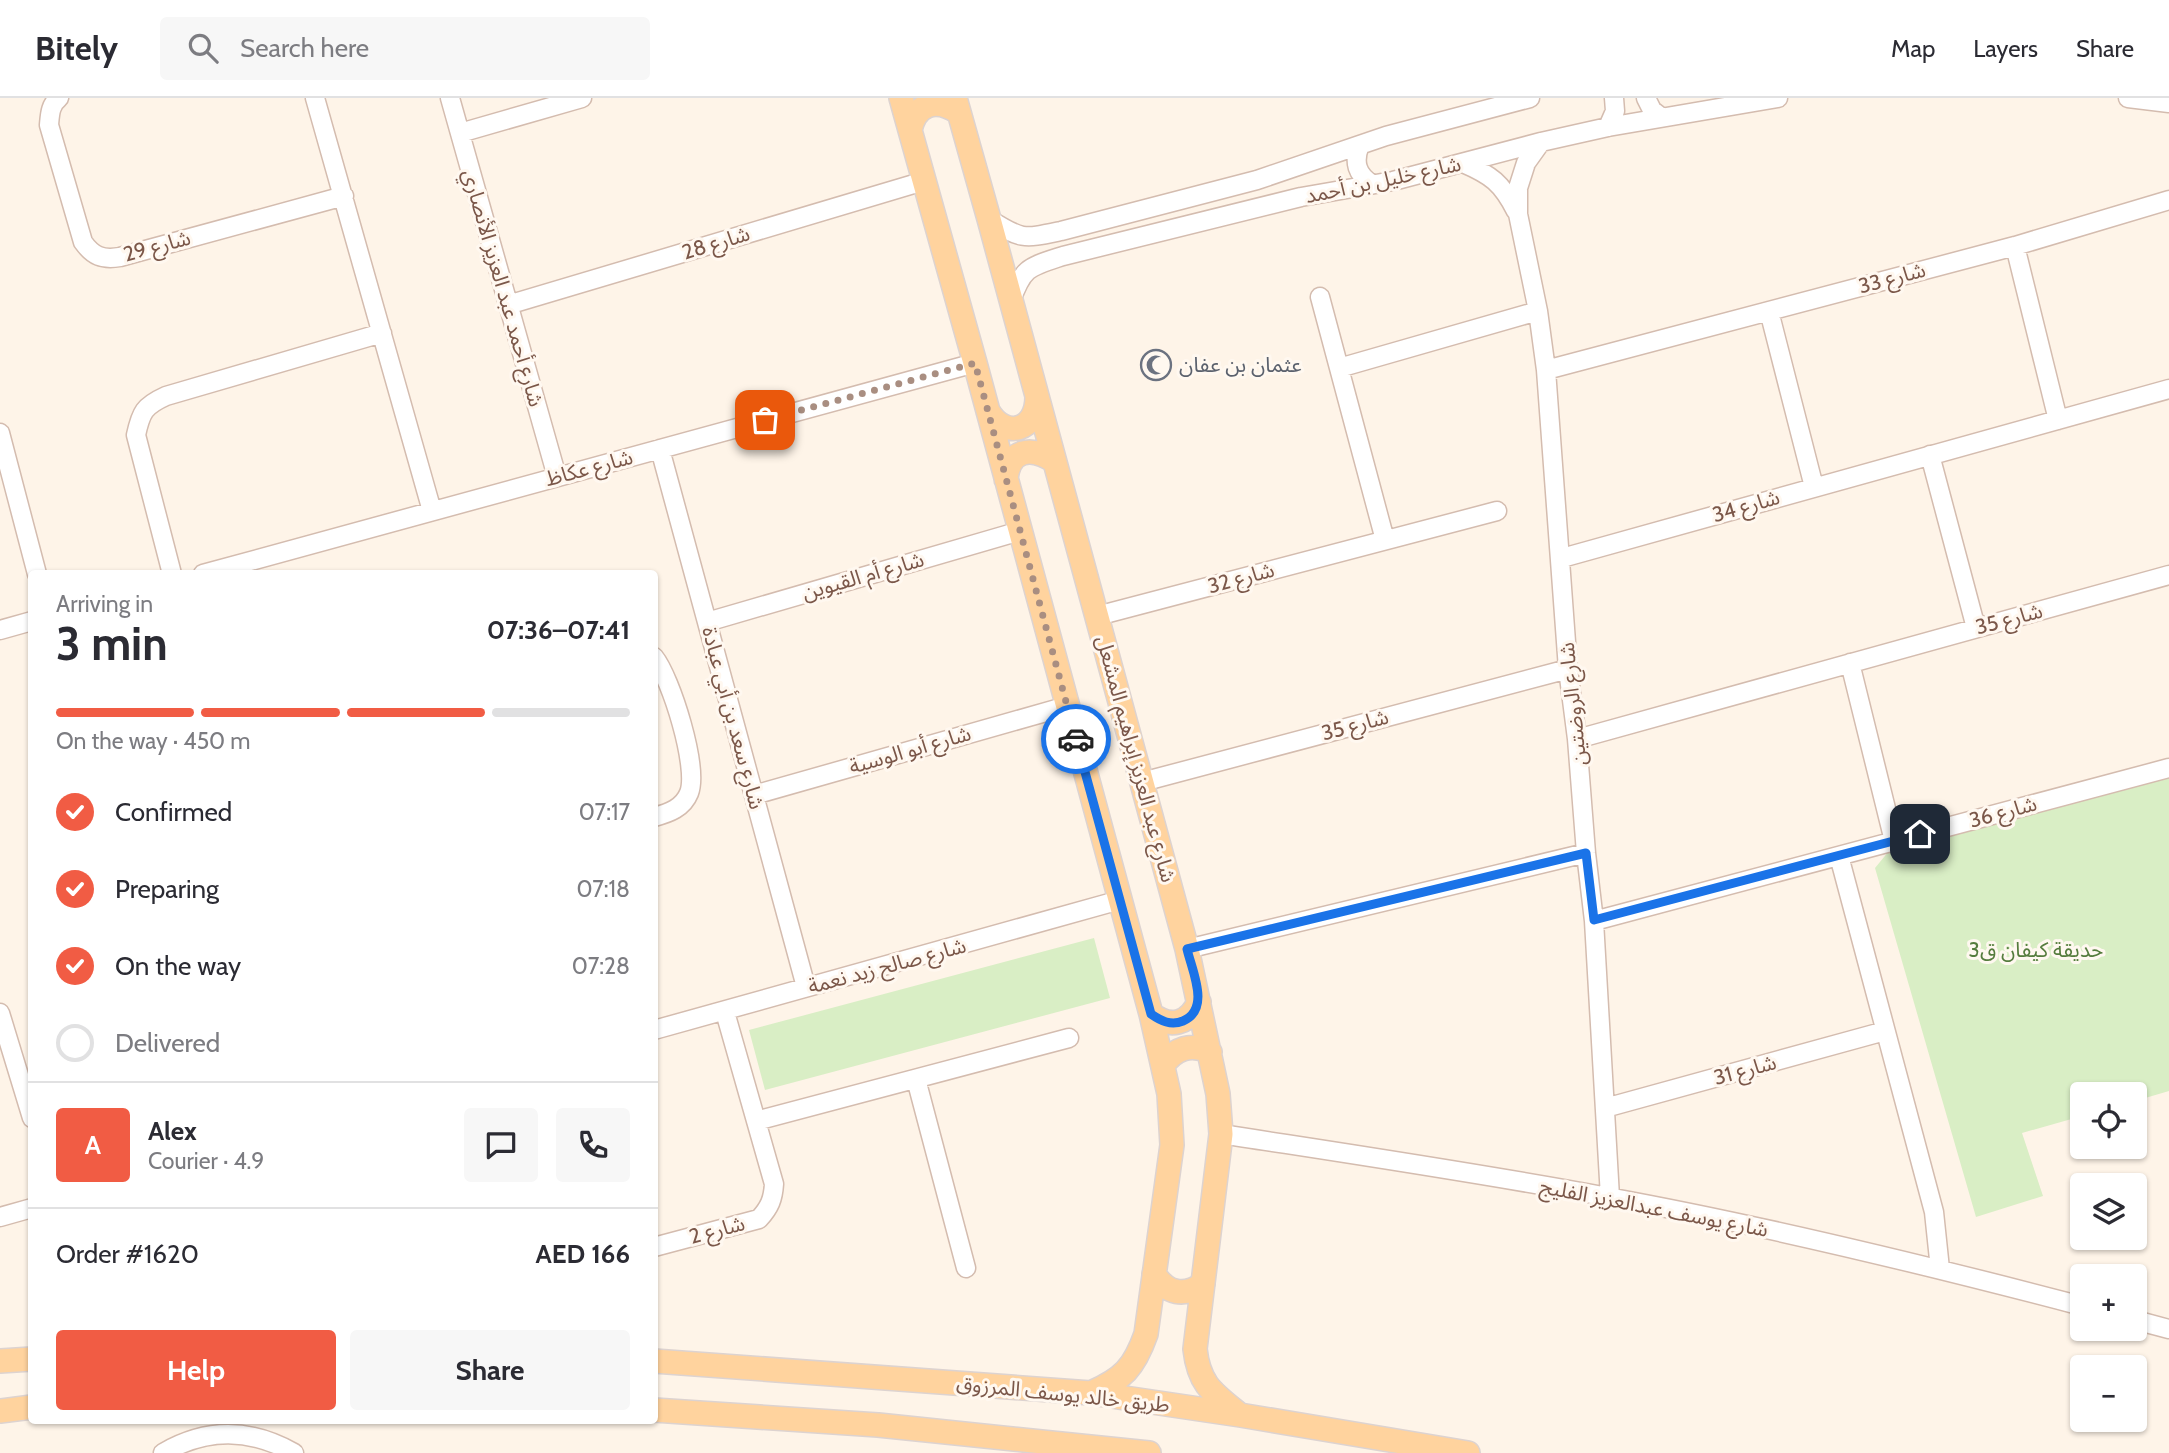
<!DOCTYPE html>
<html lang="en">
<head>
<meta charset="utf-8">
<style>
	body { margin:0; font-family:Cabin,"Noto Sans Arabic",sans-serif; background:#f7f7f7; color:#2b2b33; height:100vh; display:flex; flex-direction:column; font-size:26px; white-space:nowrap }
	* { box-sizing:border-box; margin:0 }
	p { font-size:23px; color:#7c7c81 }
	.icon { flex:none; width:38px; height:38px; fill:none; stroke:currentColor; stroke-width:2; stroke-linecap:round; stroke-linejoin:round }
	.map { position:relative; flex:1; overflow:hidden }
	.details { position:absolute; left:28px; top:472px; width:630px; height:854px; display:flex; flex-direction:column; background:#fff; border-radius:7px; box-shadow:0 2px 5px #0004 }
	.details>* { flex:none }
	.controls { position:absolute; left:2070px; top:984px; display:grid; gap:14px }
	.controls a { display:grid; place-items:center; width:77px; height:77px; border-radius:7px; background:#fff; box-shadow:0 2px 5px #0004; font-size:35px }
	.pin { position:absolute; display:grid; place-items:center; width:60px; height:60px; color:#fff; margin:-30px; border-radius:14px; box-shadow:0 4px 10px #0006 }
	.courier { position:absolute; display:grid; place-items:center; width:70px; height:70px; margin:-35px; border:5px solid #1a73e8; border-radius:50%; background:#fff; color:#222; box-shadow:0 2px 9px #0007 }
	.head em { font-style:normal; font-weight:700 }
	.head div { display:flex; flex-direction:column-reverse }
	.head { display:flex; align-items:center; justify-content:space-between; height:119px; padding:0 28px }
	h1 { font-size:46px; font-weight:700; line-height:52px }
	.bar { display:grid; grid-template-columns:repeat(4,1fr); gap:10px 7px; align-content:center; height:84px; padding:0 28px }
	.bar i { height:9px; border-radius:5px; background:#e1e1e2 }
	.bar .active { background:#f15c44 }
	.bar p { grid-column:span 4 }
	.line { display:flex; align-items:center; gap:18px; padding:0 28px; border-top:2px solid #e1e1e2 }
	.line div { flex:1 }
	.round { display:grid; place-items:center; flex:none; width:74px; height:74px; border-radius:7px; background:#f7f7f7 }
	ol { padding:0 28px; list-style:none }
	li { display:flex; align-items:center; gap:21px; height:77px }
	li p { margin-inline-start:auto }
	li .icon { padding:7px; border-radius:50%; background:#f15c44; color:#fff; stroke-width:4 }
	li:last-child { color:#7c7c81 }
	li i { width:38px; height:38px; border:4px solid #e1e1e2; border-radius:50% }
	.action { display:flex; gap:14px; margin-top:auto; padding:14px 28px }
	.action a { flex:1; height:80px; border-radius:7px; background:#f15c44; color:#fff; font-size:28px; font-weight:700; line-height:80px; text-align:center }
	.action a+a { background:#f7f7f7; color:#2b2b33 }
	header { display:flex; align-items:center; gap:42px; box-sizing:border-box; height:98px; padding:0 35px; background:#fff; border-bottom:2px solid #e1e1e2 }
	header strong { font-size:33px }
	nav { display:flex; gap:38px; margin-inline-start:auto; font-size:24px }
	.search { width:490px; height:63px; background:#f7f7f7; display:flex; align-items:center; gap:18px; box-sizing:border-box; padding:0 24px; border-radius:7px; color:#7c7c81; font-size:26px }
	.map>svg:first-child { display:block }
	.green { fill:#d9eec5 }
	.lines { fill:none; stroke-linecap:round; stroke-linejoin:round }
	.minor-casing { stroke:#d4bcaf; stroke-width:21 }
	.major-casing { stroke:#ddd3d0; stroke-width:26 }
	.minor { stroke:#fff; stroke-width:18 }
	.major { stroke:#ffd39e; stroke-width:23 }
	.done { stroke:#a98e81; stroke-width:7; stroke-dasharray:0 12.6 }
	.route { stroke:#1a73e8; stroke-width:9 }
	.labels { text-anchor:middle; stroke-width:6; stroke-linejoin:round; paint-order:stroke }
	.street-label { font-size:21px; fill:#7b5749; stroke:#fff8f0 }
	.worship-label { font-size:21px; fill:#5b616d; stroke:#fff8f0; text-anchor:start }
	.park-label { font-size:21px; fill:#557c3d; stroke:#fff8f0 }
</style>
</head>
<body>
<header>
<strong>Bitely</strong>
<div class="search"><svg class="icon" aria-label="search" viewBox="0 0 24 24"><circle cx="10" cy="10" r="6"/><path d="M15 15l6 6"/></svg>Search here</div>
<nav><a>Map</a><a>Layers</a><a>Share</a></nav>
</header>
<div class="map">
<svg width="2169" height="1355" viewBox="0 0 2169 1355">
	<rect width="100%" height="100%" fill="#fef4e8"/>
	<path class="green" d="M2169,679V993L2135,1003V996H2082V1018L2022,1035L2043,1098L1976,1119L1875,770L1889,753Z
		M1094,840L1110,900L765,992L749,932Z"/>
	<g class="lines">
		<g class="minor-casing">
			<path id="minor" d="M59,0C50,7 50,16 49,27L83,144C93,158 102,162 120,159L344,98
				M315,0L432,413
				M450,0L557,379
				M1646,0L1652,12L1661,19
				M2128,0L2169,5
				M1608,29L1615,13L1614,0
				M460,35L582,0
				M1541,44L1526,65L1518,90V116L1538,213L1546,272L1568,571L1577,641L1586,755L1594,823L1610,1099
				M1360,47C1353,64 1357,77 1372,86
				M1463,65C1491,77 1502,85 1516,113
				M989,121C1022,142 1023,141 1061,133L1257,82L1386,38L1530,0
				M2015,148L2058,322
				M1320,199L1385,442
				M1011,203C1023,169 1029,169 1063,158L1301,99L1393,83L1541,44L1608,29L1778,0
				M508,207L924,83
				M1769,213L1814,389
				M1339,270L1538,213
				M1546,272L2015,148L2169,102
				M0,335L37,476
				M660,351L806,889
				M1930,357L1976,530
				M1562,460L2169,291
				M172,476L136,337C141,314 144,308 166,298L382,235
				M203,476L975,265
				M1097,518L1497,413
				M707,524L1020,433
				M0,532L32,523
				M654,559C671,580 699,670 689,695C683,710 669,715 654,719
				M1850,565L1894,743
				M1577,641L2169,477
				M1142,684L1568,571
				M754,697L1067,608
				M1839,758L1934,1114L1940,1171
				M1594,823L2169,670
				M1187,851L1586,755
				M0,915L32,1020
				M654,932L1120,802
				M916,981L966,1170
				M1605,1010L1885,933
				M756,1023L1069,940
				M1221,1036C1350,1056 1479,1075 1608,1099C1767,1128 1926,1167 2082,1208
				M0,1119L32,1110
				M654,1149L759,1121C770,1109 773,1101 774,1086L725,914
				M2135,1222L2169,1231
				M163,1355C206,1330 250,1330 294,1355"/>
		</g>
		<g class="major-casing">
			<path id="major" d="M901,0L975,265L1151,916L1169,996L1172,1047L1146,1236C1134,1270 1123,1281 1091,1295
				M955,0L989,121L1187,851L1218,996L1221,1036L1195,1251C1199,1287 1213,1295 1240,1317
				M910,32C916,5 936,0 958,14
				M988,313C1005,342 1037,333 1037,299
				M1006,381C1009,351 1031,348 1054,363
				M1151,916C1170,931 1189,926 1199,904
				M1163,967C1175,950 1191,945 1210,954
				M1154,1176C1167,1196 1184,1199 1203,1186
				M0,1263L32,1261
				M654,1263L1091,1295L1240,1317L1468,1355
				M654,1312L878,1327L1149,1355
				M0,1313L32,1309"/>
		</g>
		<use href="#minor" class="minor"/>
		<use href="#major" class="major"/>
	</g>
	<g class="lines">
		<path class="done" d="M765,322L975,265L1076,641"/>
		<path class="route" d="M1076,641L1151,916C1161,923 1171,928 1183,923C1211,911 1192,873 1187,851L1586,755L1594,822L1920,736"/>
	</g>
	<defs>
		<g id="mosque-ring" transform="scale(1.575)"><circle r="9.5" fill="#fff8f0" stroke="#6b7280" stroke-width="1.5"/><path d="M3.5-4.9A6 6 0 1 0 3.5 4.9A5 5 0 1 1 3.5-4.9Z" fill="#6b7280"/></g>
	</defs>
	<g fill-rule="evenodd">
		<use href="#mosque-ring" x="1156" y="267"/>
	</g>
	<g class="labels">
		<g class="street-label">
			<text transform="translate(1383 82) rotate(-12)" y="7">شارع خليل بن أحمد</text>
			<text transform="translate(716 145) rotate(-17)" y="7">شارع 28</text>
			<text transform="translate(157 148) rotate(-15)" y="7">شارع 29</text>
			<text transform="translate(1892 180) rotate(-15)" y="7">شارع 33</text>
			<text transform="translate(503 190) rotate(74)" y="7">شارع أحمد عبد العزيز الأنصاري</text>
			<text transform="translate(589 370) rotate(-15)" y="7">شارع عكاظ</text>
			<text transform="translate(1746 408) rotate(-16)" y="7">شارع 34</text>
			<text transform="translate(863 478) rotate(-16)" y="7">شارع أم القيوين</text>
			<text transform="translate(1241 480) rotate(-15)" y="7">شارع 32</text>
			<text transform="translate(2009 521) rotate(-15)" y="7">شارع 35</text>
			<text transform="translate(1573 606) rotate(-96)" y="7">شارع الروضتين</text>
			<text transform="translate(733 620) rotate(75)" y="7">شارع سعد بن أبي عبادة</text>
			<text transform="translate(1355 627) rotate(-15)" y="7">شارع 35</text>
			<text transform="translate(910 652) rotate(-16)" y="7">شارع أبو الوسية</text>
			<text transform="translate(1136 661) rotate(75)" y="7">شارع عبد العزيز إبراهيم المشعل</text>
			<text transform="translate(2003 714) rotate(-15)" y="7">شارع 36</text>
			<text transform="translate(887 868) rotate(-15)" y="7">شارع صالح زيد نعمة</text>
			<text transform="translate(1745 972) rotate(-15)" y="7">شارع 31</text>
			<text transform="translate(1654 1110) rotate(11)" y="7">شارع يوسف عبدالعزيز الفليج</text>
			<text transform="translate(717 1132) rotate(-15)" y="7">شارع 2</text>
			<text transform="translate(1063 1296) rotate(6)" y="7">طريق خالد يوسف المرزوق</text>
		</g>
		<g class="worship-label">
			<text x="1179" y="274">عثمان بن عفان</text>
		</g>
		<g class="park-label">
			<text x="2036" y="859">حديقة كيفان ق3</text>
		</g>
	</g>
</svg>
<div class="controls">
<a><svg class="icon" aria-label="locate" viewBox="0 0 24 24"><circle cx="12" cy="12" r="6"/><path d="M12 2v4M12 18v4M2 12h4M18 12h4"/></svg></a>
<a><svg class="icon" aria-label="layers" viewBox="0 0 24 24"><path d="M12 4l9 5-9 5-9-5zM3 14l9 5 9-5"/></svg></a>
<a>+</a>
<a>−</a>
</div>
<div class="pin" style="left:765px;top:322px;background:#ea580c"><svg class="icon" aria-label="bag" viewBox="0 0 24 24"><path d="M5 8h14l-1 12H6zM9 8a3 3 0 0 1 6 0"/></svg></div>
<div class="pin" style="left:1920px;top:736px;background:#1f2937"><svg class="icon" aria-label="home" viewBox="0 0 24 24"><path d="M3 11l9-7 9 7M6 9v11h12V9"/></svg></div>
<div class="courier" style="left:1076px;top:641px"><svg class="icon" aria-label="car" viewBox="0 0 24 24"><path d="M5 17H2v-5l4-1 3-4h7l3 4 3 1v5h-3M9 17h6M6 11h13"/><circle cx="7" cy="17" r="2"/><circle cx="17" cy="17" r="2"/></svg></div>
<section class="details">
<div class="head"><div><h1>3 min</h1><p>Arriving in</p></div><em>07:36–07:41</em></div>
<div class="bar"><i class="active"></i><i class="active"></i><i class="active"></i><i></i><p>On the way · 450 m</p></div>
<ol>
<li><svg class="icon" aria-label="check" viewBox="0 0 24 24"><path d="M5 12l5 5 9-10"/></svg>Confirmed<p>07:17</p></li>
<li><svg class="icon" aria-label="check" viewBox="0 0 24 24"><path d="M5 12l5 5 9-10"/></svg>Preparing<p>07:18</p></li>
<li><svg class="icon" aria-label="check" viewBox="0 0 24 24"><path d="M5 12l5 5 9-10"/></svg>On the way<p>07:28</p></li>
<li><i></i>Delivered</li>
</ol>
<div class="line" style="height:126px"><b class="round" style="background:#f15c44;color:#fff">A</b><div><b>Alex</b><p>Courier · 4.9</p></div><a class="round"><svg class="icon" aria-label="chat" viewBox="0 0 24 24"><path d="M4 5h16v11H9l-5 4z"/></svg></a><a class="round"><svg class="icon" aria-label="phone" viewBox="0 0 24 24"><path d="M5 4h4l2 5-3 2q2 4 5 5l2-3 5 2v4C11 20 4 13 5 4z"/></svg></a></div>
<div class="line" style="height:91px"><div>Order #1620</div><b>AED 166</b></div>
<div class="action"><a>Help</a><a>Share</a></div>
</section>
</div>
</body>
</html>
